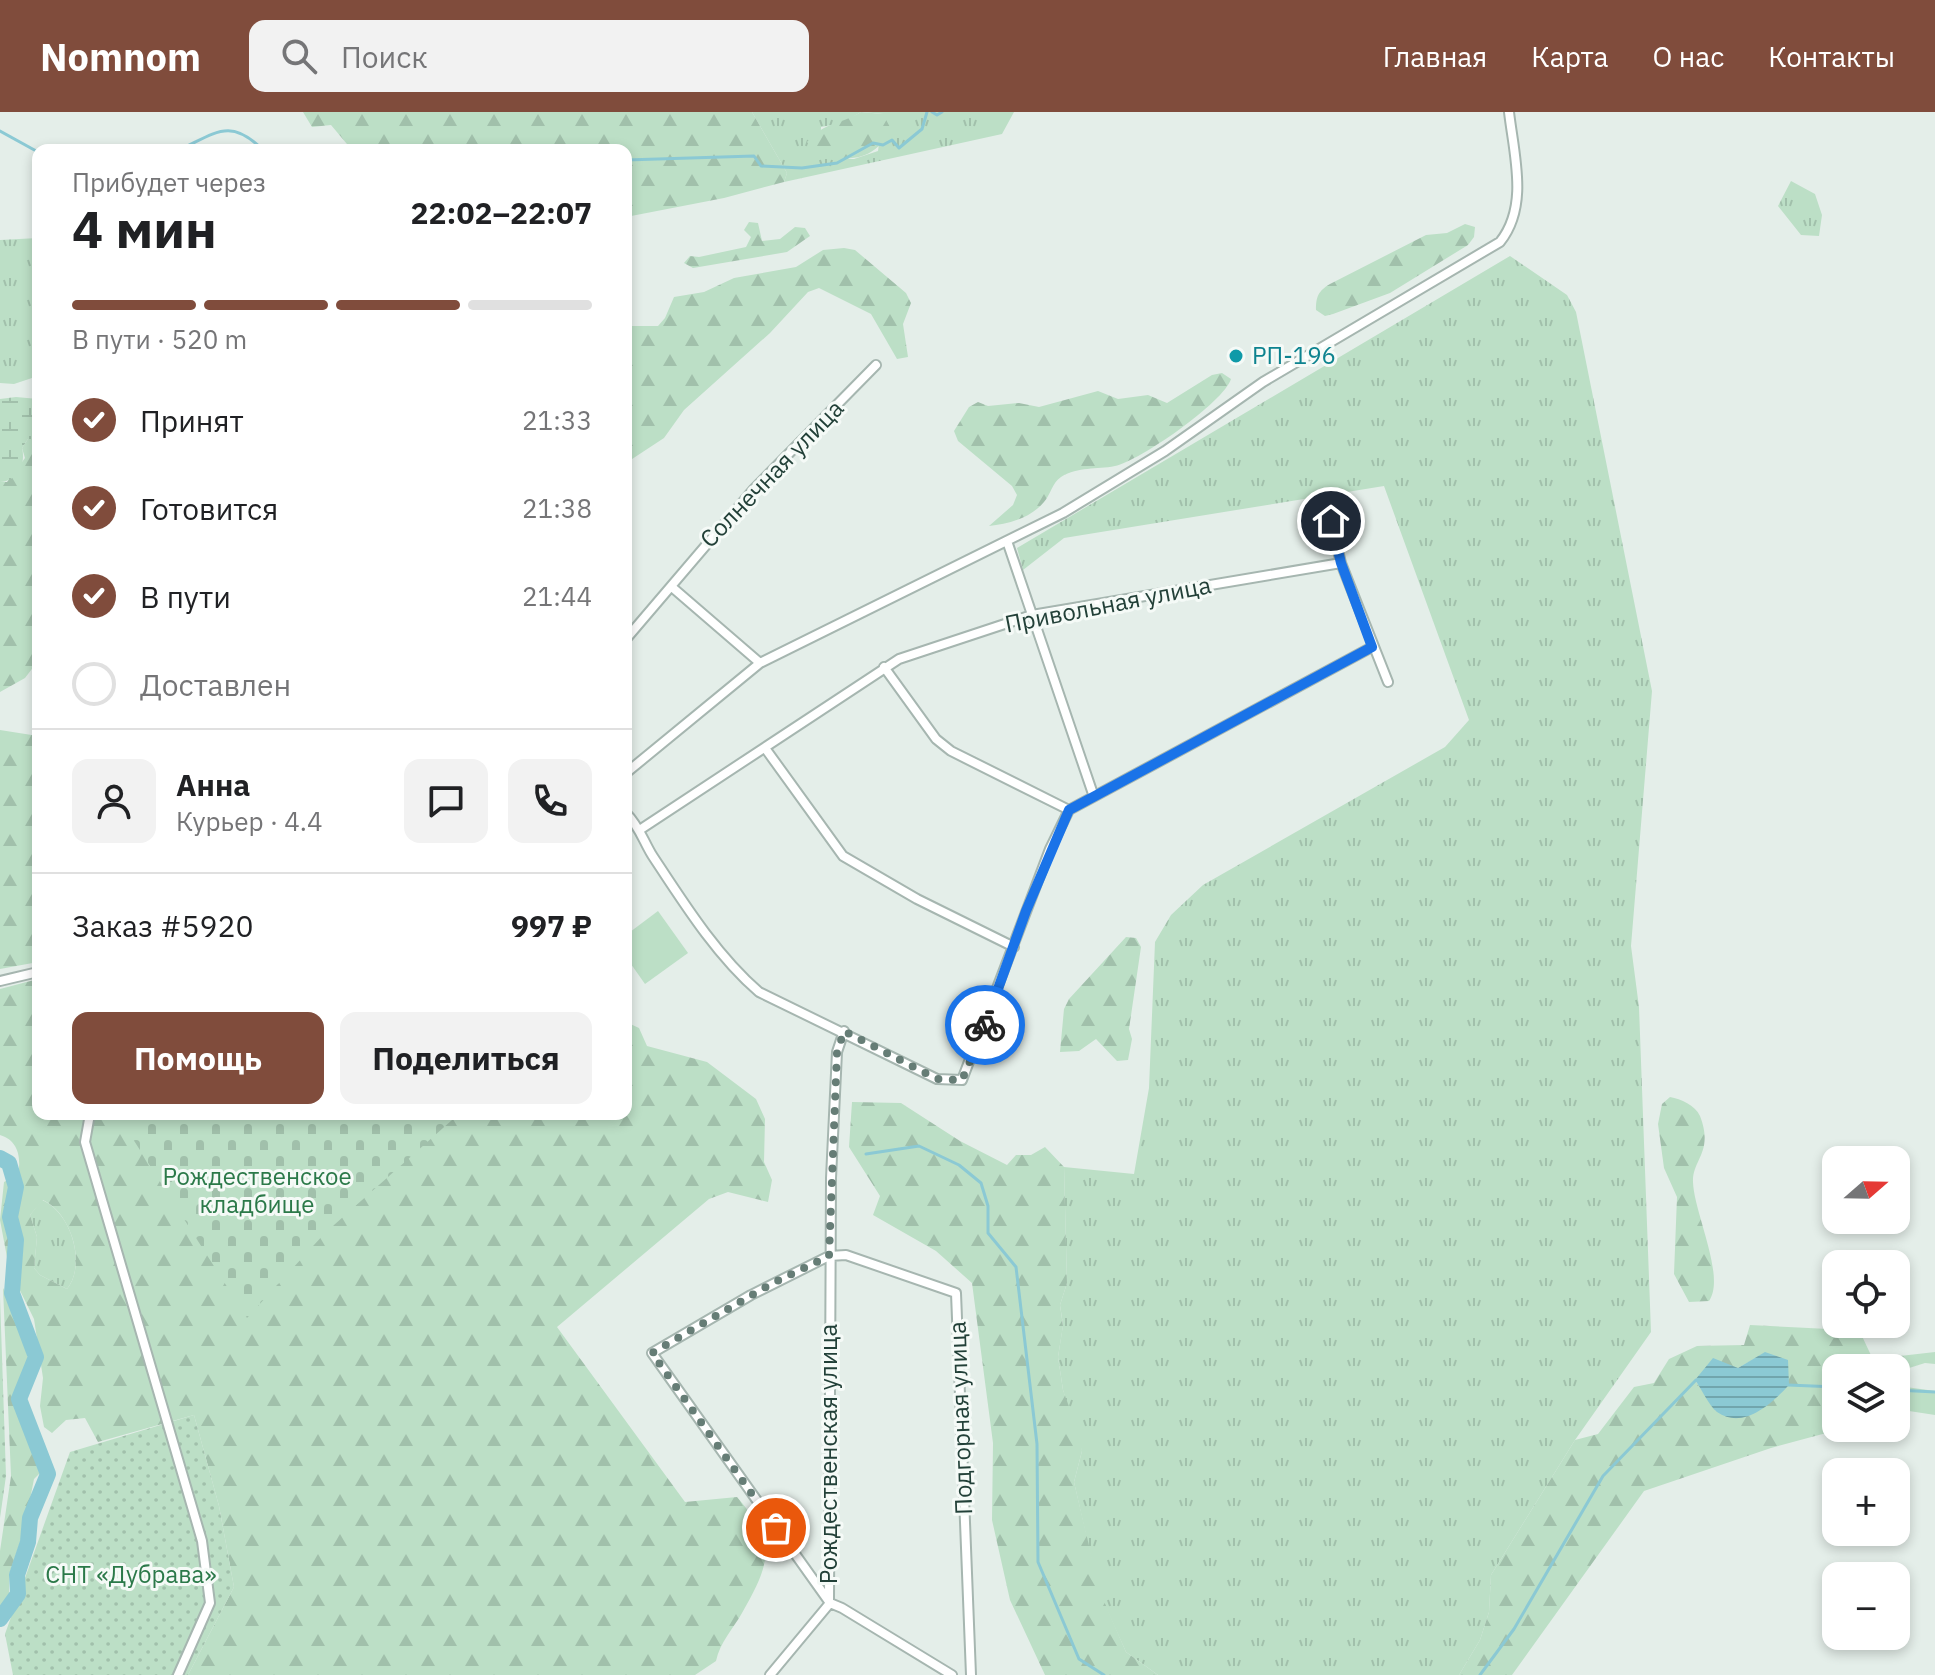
<!DOCTYPE html>
<html lang="ru">
<head>
<meta charset="utf-8">
<style>
	body { margin:0; font-family:"IBM Plex Sans",sans-serif; background:#f2f2f2; color:#202124; height:100vh; display:flex; flex-direction:column; font-size:30px; white-space:nowrap }
	* { box-sizing:border-box; margin:0 }
	p { font-size:26px; color:#757577 }
	.icon { flex:none; width:44px; height:44px; fill:none; stroke:currentColor; stroke-width:2; stroke-linecap:round; stroke-linejoin:round }
	.map { position:relative; flex:1; overflow:hidden }
	.sheet { position:absolute; left:32px; top:32px; width:600px; height:976px; display:flex; flex-direction:column; background:#fff; border-radius:16px; box-shadow:0 4px 12px #0003 }
	.sheet>* { flex:none }
	.needle { width:52px; rotate:70deg }
	.buttons { position:absolute; left:1822px; top:1034px; display:grid; gap:16px }
	.buttons a { display:grid; place-items:center; width:88px; height:88px; border-radius:16px; background:#fff; box-shadow:0 4px 12px #0003; font-size:40px }
	.pin { position:absolute; display:grid; place-items:center; width:68px; height:68px; color:#fff; margin:-34px; border:4px solid #fff; border-radius:50%; box-shadow:0 2px 8px #0007 }
	.courier { position:absolute; display:grid; place-items:center; width:80px; height:80px; margin:-40px; border:6px solid #1a73e8; border-radius:50%; background:#fff; color:#222; box-shadow:0 2px 10px #0007 }
	.head em { font-style:normal; font-weight:700 }
	.head div { display:flex; flex-direction:column-reverse }
	.head { display:flex; align-items:center; justify-content:space-between; height:136px; padding:0 40px }
	h1 { font-size:52px; font-weight:700; line-height:60px }
	.bar { display:grid; grid-template-columns:repeat(4,1fr); gap:12px 8px; align-content:center; height:96px; padding:0 40px }
	.bar i { height:10px; border-radius:6px; background:#e0e0e0 }
	.bar .on { background:#804c3c }
	.bar p { grid-column:span 4 }
	.line { display:flex; align-items:center; gap:20px; padding:0 40px; border-top:2px solid #e0e0e0 }
	.line div { flex:1 }
	.round { display:grid; place-items:center; flex:none; width:84px; height:84px; border-radius:16px; background:#f2f2f2 }
	ol { padding:0 40px; list-style:none }
	li { display:flex; align-items:center; gap:24px; height:88px }
	li p { margin-inline-start:auto }
	li .icon { padding:8px; border-radius:50%; background:#804c3c; color:#fff; stroke-width:4 }
	li:last-child { color:#757577 }
	li i { width:44px; height:44px; border:4px solid #e0e0e0; border-radius:50% }
	.action { display:flex; gap:16px; margin-top:auto; padding:16px 40px }
	.action a { flex:1; height:92px; border-radius:16px; background:#804c3c; color:#fff; font-size:32px; font-weight:700; line-height:92px; text-align:center }
	.action a+a { background:#f2f2f2; color:#202124 }
	header { display:flex; align-items:center; gap:48px; box-sizing:border-box; height:112px; padding:0 40px; background:#804c3c; color:#fff }
	header strong { font-size:38px }
	nav { display:flex; gap:44px; margin-inline-start:auto; font-size:28px }
	.search { width:560px; height:72px; background:#f2f2f2; display:flex; align-items:center; gap:20px; box-sizing:border-box; padding:0 28px; border-radius:16px; color:#757577; font-size:30px }
	.map>svg:first-child { display:block }
	.grass { fill:url(#grass-tufts) }
	.forest { fill:url(#forest-firs); fill-rule:evenodd }
	.wetland { fill:url(#wetland-marsh) }
	.cemetery { fill:url(#cemetery-stones) }
	.park { fill:url(#park-dots) }
	.pitch { fill:#bcdfc6 }
	.water { fill:url(#water-rules) }
	.lines { fill:none; stroke-linecap:round; stroke-linejoin:round }
	.stream { stroke:#8bc9d4; stroke-width:3 }
	.river { stroke:#8bc9d4; stroke-width:16 }
	.minor-casing { stroke:#a6b6b0; stroke-width:12 }
	.minor { stroke:#fff; stroke-width:8 }
	.done { stroke:#667d76; stroke-width:8; stroke-dasharray:0 14.4 }
	.route { stroke:#1a73e8; stroke-width:10 }
	.culture-dot { fill:#0f9aa8; stroke:#f5faf7; stroke-width:3 }
	.labels { text-anchor:middle; stroke-width:6; stroke-linejoin:round; paint-order:stroke }
	.culture-label { font-size:24px; fill:#0d838f; stroke:#f5faf7; text-anchor:start }
	.street-label { font-size:24px; fill:#224038; stroke:#f5faf7 }
	.park-label { font-size:24px; fill:#2b7949; stroke:#f5faf7 }
</style>
</head>
<body>
<header>
<strong>Nomnom</strong>
<div class="search"><svg class="icon" aria-label="search" viewBox="0 0 24 24"><circle cx="10" cy="10" r="6"/><path d="M15 15l6 6"/></svg>Поиск</div>
<nav><a>Главная</a><a>Карта</a><a>О нас</a><a>Контакты</a></nav>
</header>
<div class="map">
<svg width="1935" height="1563" viewBox="0 0 1935 1563">
	<defs>
		<pattern id="grass-tufts" width="24" height="20" patternUnits="userSpaceOnUse" patternTransform="scale(2)"><rect width="24" height="20" fill="#bcdfc6"/><path d="M3 7l-1-3M5 7V3M7 7l1-3M15 17l-1-3M17 17v-4M19 17l1-3" fill="none" stroke="#a1c0ab"/></pattern>
		<pattern id="forest-firs" width="22" height="20" patternUnits="userSpaceOnUse" patternTransform="scale(2)"><rect width="22" height="20" fill="#bcdfc6"/><path d="M5 1l3.5 6h-7zM16 11l3.5 6h-7z" fill="#a1c0ab"/></pattern>
		<pattern id="wetland-marsh" width="20" height="14" patternUnits="userSpaceOnUse" patternTransform="scale(2)"><rect width="20" height="14" fill="#bcdfc6"/><path d="M1 5h8M5 5V1M11 12h8M15 12V8" fill="none" stroke="#a1c0ab"/></pattern>
		<pattern id="cemetery-stones" width="16" height="16" patternUnits="userSpaceOnUse" patternTransform="scale(2)"><rect width="16" height="16" fill="#bcdfc6"/><path d="M2 7V4a2 2 0 0 1 4 0v3zM10 15v-3a2 2 0 0 1 4 0v3z" fill="#a1c0ab"/></pattern>
		<pattern id="park-dots" width="8" height="8" patternUnits="userSpaceOnUse" patternTransform="scale(2)"><rect width="8" height="8" fill="#bcdfc6"/><path d="M2 2h.1M6 6h.1" fill="none" stroke="#a1c0ab" stroke-width="1.8" stroke-linecap="round"/></pattern>
		<pattern id="water-rules" width="6" height="5" patternUnits="userSpaceOnUse" patternTransform="scale(2)"><rect width="6" height="5" fill="#8bc9d4"/><path d="M0 2.5h6" fill="none" stroke="#71a5ad"/></pattern>
	</defs>
	<rect width="100%" height="100%" fill="#e4eee9"/>
	<path class="grass" d="M752,0H861L843,11L821,15L820,47H854L878,39L883,2L863,0H1014L1002,22L784,70L787,61Z
		M1791,69L1815,82L1822,103L1819,124L1801,123L1778,94Z
		M38,126V264L14,272L0,271V128Z
		M1510,144L1567,183L1576,200L1652,579L1631,834L1639,895L1651,1220L1575,1328L1491,1463L1489,1500L1480,1528L1459,1563H1158L1126,1540L1099,1480L1074,1370L1082,1339L1063,1278L1058,1245L1063,1213L1060,1193L1067,1171L1064,1055L1134,1062L1149,976L1155,830L1171,803L1203,773L1445,635L1469,608L1384,374L1064,426L1023,458L1017,436Z
		M42,1088C71,1100 87,1152 67,1177L40,1163L34,1156L37,1125L30,1103Z"/>
	<path class="forest" d="M303,0H752L787,61L784,70L724,86L626,105V38H352L331,13L312,15Z
		M861,0L883,2L892,19C870,49 856,47 820,47L807,30C826,9 837,14 861,0Z
		M749,110L758,111L762,129L780,127L795,115L805,116L810,124L787,140L693,156L684,151L690,144L699,145L746,135L751,125L744,118Z
		M1465,112L1475,115L1474,125L1468,133L1390,181L1333,202L1325,204L1316,198C1316,185 1318,179 1330,172L1426,123L1447,121Z
		M844,136L855,138L906,181L911,191L903,212L908,245L897,247L871,202L819,176L808,180L770,221L684,298L664,326L626,351V214H658L665,206L674,185L704,180L734,166L796,155L823,138Z
		M1222,261L1231,267C1224,290 1140,349 1115,354C1096,358 1079,354 1061,365C1052,371 1051,382 1044,390C1031,406 1008,412 989,414L1013,393L1017,383L1012,374L958,329L954,319L969,295L978,290L988,294L1019,291L1039,295L1098,279L1118,287L1148,283L1167,291L1212,263Z
		M28,327H38V549L25,566L0,580V370H7L25,346L22,336Z
		M0,618L38,624V850L0,857Z
		M1126,825L1136,826L1141,835L1129,917L1132,927L1128,948L1117,949L1096,927L1079,939L1060,940L1064,897L1069,887Z
		M38,867V1002H626V910L639,916L647,934L707,950L756,987L765,1007L764,1050L772,1068L768,1090L728,1080L709,1087L557,1215L685,1390L737,1385C776,1430 772,1449 742,1501C733,1517 720,1530 716,1549L695,1563H188L234,1475L219,1394L194,1303L98,1330L85,1306L66,1308L52,1321L44,1315L40,1294L43,1266L34,1207L9,1156L0,1108L4,1070L13,1065L16,1074C21,1054 23,1030 0,1023V877ZM43,1088C71,1101 87,1152 67,1177L40,1163L34,1156L37,1125L30,1103Z
		M1670,985C1681,987 1695,993 1700,1004C1714,1040 1692,1048 1693,1070C1694,1101 1726,1165 1709,1189L1689,1190L1674,1162L1677,1085L1664,1056L1658,1012L1662,992Z
		M852,990L901,991L960,1029L1007,1053L1016,1043H1031L1045,1035L1064,1055L1067,1171L1060,1193L1063,1214L1058,1245L1063,1278L1081,1328L1082,1339L1074,1370L1100,1480L1126,1540L1158,1563H1045L1010,1488L992,1408L993,1331L972,1171L936,1139L873,1103L880,1084L849,1035Z
		M3,1176L15,1198L29,1250C3,1283 35,1323 41,1360L34,1367L24,1418L9,1463V1484L0,1500V1439L11,1364Z
		M1750,1213L1849,1218L1861,1222L1877,1256H1836V1316H1845L1771,1336L1644,1379L1512,1563H1459L1480,1528L1489,1500L1491,1463L1575,1328L1598,1322L1634,1275L1654,1271L1669,1247L1697,1234L1744,1233ZM1765,1241L1716,1299L1695,1268L1738,1256Z
		M1935,1240V1252L1925,1251L1906,1257L1900,1244Z
		M1906,1275L1935,1279V1303L1896,1297V1283Z"/>
	<path class="wetland" d="M16,285L38,287V327H28L22,336C26,352 18,369 0,370V287Z"/>
	<path class="cemetery" d="M117,1002H448L452,1008L325,1121L247,1206Z"/>
	<path class="park" d="M0,1185L6,1364L0,1406Z
		M194,1303L219,1394L234,1475L188,1563H13L5,1522L70,1340Z"/>
	<path class="pitch" d="M658,799L688,841L645,872L626,845V823Z"/>
	<path class="water" d="M1765,1240L1788,1248L1789,1273C1773,1290 1744,1319 1717,1300C1709,1294 1701,1276 1695,1268L1713,1246L1738,1256Z"/>
	<g class="lines">
		<path class="stream" d="M932,0L937,3L942,0
			M0,19L38,40
			M179,38C216,21 230,5 263,38
			M626,48L754,44L761,54L802,56L837,51L873,31L883,33L892,28L899,36L922,17L927,0
			M866,1042L919,1034L959,1053L981,1071L988,1094V1121L1016,1155L1037,1332L1038,1450L1079,1547L1104,1563
			M1788,1273L1836,1275
			M1896,1278L1935,1280
			M1480,1563L1514,1517L1603,1364L1696,1268"/>
		<path class="river" d="M0,1046L9,1051L16,1075L10,1105L16,1128L12,1181L36,1245L19,1287L48,1362L30,1406L28,1430L17,1463L18,1482L0,1507"/>
		<g class="minor-casing">
			<path id="minor" d="M1331,409L1341,451L1388,570
				M1007,429L1093,682
				M673,476L760,551
				M626,527L754,377L876,253
				M884,555L936,627L951,639L1069,698
				M765,636L843,744L917,787L1014,835
				M626,661L760,551L1063,401L1165,339L1263,270L1500,130C1529,94 1514,43 1509,0
				M626,701C639,714 643,728 652,743C683,790 716,843 759,880L937,967L962,968L1050,737L1069,698L1372,535
				M641,717L899,547L1032,503L1341,451
				M0,869L38,860
				M90,1002L85,1030L202,1429L210,1491L178,1563
				M829,1489L831,1066L837,940L844,919
				M830,1491L652,1241L751,1183L829,1144L846,1143L956,1181L971,1563
				M830,1491L842,1496L952,1563
				M770,1563L830,1491"/>
		</g>
		<use href="#minor" class="minor"/>
	</g>
	<g class="lines">
		<path class="done" d="M776,1416L652,1241L771,1172L829,1144L837,940L844,919L937,967L962,968L985,913"/>
		<path class="route" d="M985,913L1026,799L1069,698L1372,535L1341,451L1331,409"/>
	</g>
	<circle class="culture-dot" cx="1236" cy="244" r="8"/>
	<g class="labels">
		<g class="culture-label">
			<text x="1252" y="252">РП-196</text>
		</g>
		<g class="street-label">
			<text transform="translate(772 362) rotate(-46)" y="8">Солнечная улица</text>
			<text transform="translate(1108 493) rotate(-11)" y="8">Привольная улица</text>
			<text transform="translate(961 1306) rotate(-92)" y="8">Подгорная улица</text>
			<text transform="translate(829 1342) rotate(-90)" y="8">Рождественская улица</text>
		</g>
		<g class="park-label">
			<text x="257" y="1073">Рождественское<tspan x="257" dy="28">кладбище</tspan></text>
			<text x="131" y="1471">СНТ «Дубрава»</text>
		</g>
	</g>
</svg>
<div class="buttons">
<a><svg class="needle" viewBox="-14 -14 28 28"><path d="M0-13l5 13h-10z" fill="#e53935"/><path d="M0 13l5-13h-10z" fill="#757577"/></svg></a>
<a><svg class="icon" aria-label="locate" viewBox="0 0 24 24"><circle cx="12" cy="12" r="6"/><path d="M12 2v4M12 18v4M2 12h4M18 12h4"/></svg></a>
<a><svg class="icon" aria-label="layers" viewBox="0 0 24 24"><path d="M12 4l9 5-9 5-9-5zM3 14l9 5 9-5"/></svg></a>
<a>+</a>
<a>−</a>
</div>
<div class="pin" style="left:776px;top:1416px;background:#ea580c"><svg class="icon" aria-label="bag" viewBox="0 0 24 24"><path d="M5 8h14l-1 12H6zM9 8a3 3 0 0 1 6 0"/></svg></div>
<div class="pin" style="left:1331px;top:409px;background:#1f2937"><svg class="icon" aria-label="home" viewBox="0 0 24 24"><path d="M3 11l9-7 9 7M6 9v11h12V9"/></svg></div>
<div class="courier" style="left:985px;top:913px"><svg class="icon" aria-label="bike" viewBox="0 0 24 24"><circle cx="6" cy="16" r="4"/><circle cx="18" cy="16" r="4"/><path d="M6 16l4-8h5l3 8M10 8l3 8H6M13 5h3"/></svg></div>
<section class="sheet">
<div class="head"><div><h1>4 мин</h1><p>Прибудет через</p></div><em>22:02–22:07</em></div>
<div class="bar"><i class="on"></i><i class="on"></i><i class="on"></i><i></i><p>В пути · 520 m</p></div>
<ol>
<li><svg class="icon" aria-label="check" viewBox="0 0 24 24"><path d="M5 12l5 5 9-10"/></svg>Принят<p>21:33</p></li>
<li><svg class="icon" aria-label="check" viewBox="0 0 24 24"><path d="M5 12l5 5 9-10"/></svg>Готовится<p>21:38</p></li>
<li><svg class="icon" aria-label="check" viewBox="0 0 24 24"><path d="M5 12l5 5 9-10"/></svg>В пути<p>21:44</p></li>
<li><i></i>Доставлен</li>
</ol>
<div class="line" style="height:144px"><a class="round"><svg class="icon" aria-label="person" viewBox="0 0 24 24"><circle cx="12" cy="8" r="4"/><path d="M4 21q1-7 8-7t8 7"/></svg></a><div><b>Анна</b><p>Курьер · 4.4</p></div><a class="round"><svg class="icon" aria-label="chat" viewBox="0 0 24 24"><path d="M4 5h16v11H9l-5 4z"/></svg></a><a class="round"><svg class="icon" aria-label="phone" viewBox="0 0 24 24"><path d="M5 4h4l2 5-3 2q2 4 5 5l2-3 5 2v4C11 20 4 13 5 4z"/></svg></a></div>
<div class="line" style="height:104px"><div>Заказ #5920</div><b>997 ₽</b></div>
<div class="action"><a>Помощь</a><a>Поделиться</a></div>
</section>
</div>
</body>
</html>
